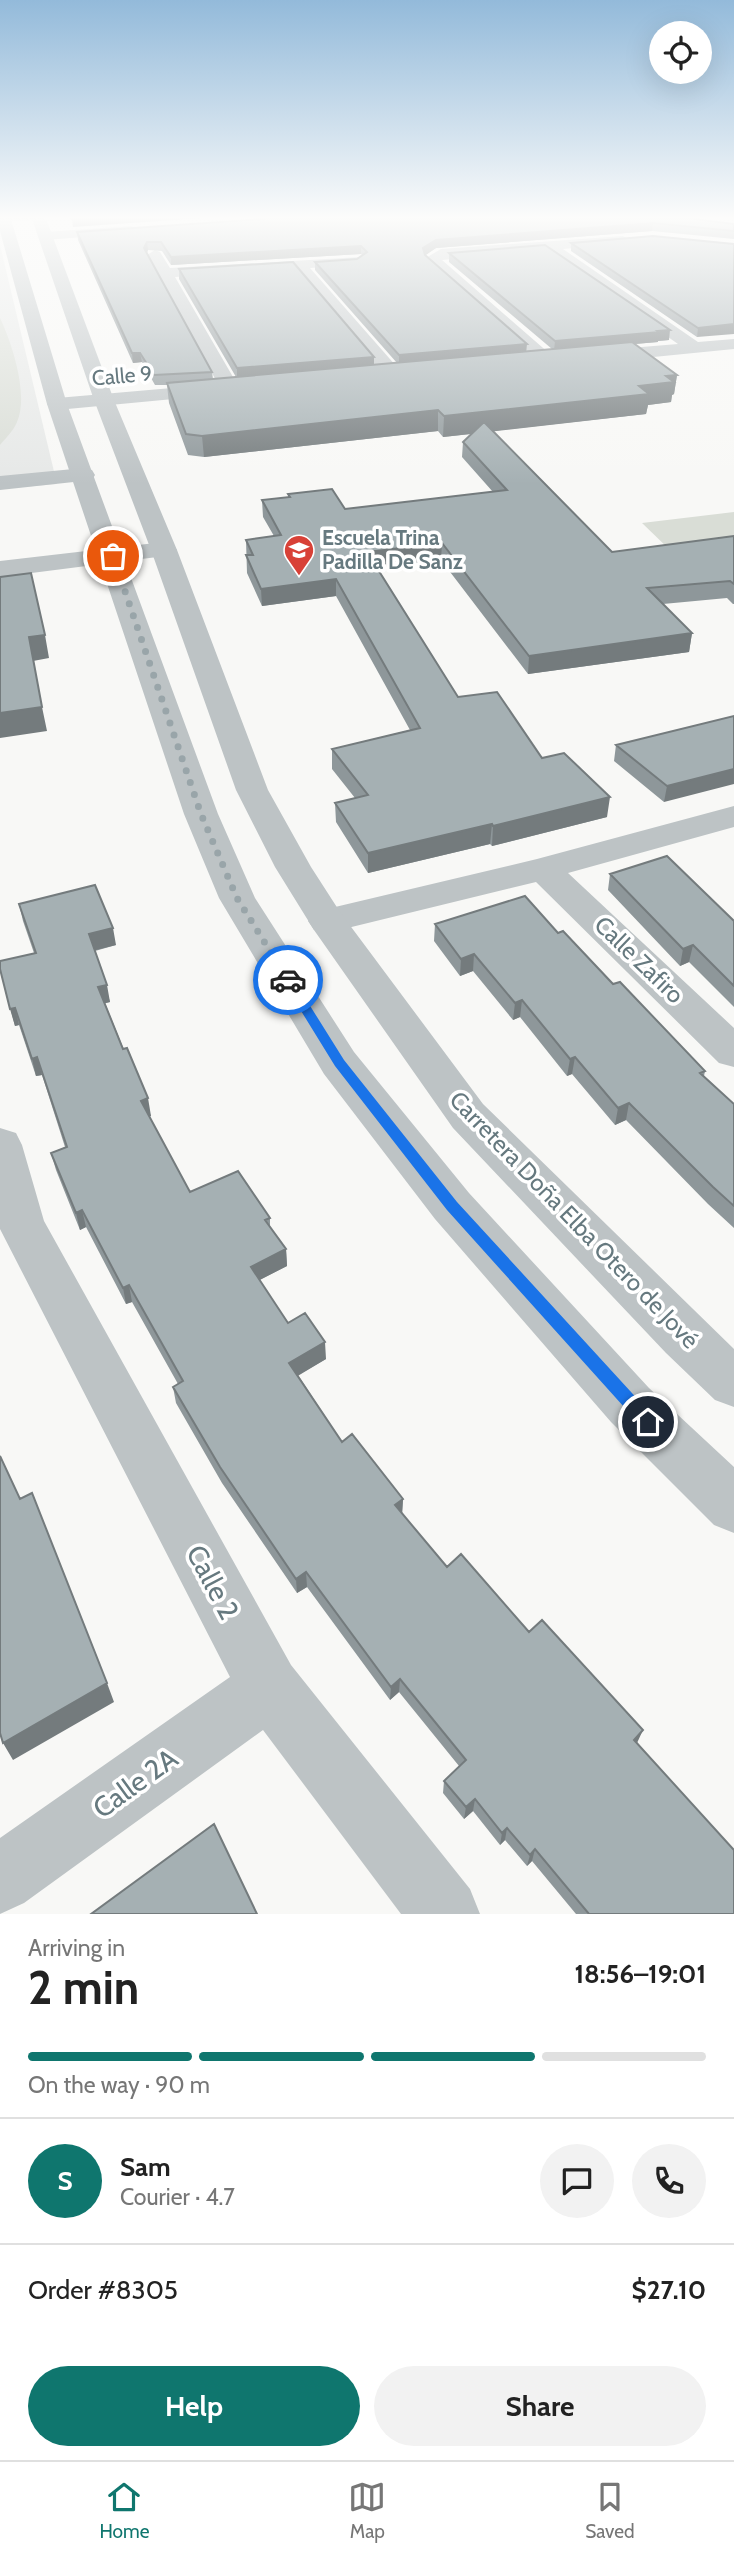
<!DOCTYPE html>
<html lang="en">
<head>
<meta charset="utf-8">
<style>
	body { margin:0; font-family:Cabin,sans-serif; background:#f2f2f2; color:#222; height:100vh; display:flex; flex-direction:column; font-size:26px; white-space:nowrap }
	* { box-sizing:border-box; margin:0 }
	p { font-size:23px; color:#767676 }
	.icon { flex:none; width:38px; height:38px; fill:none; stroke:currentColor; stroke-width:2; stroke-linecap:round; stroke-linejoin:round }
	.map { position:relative; height:1914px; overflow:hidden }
	.drawer { display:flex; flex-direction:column; background:#fff; flex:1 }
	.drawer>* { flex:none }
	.fabs { position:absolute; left:649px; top:21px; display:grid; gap:14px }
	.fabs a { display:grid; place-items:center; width:63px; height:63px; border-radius:50%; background:#fff; box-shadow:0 7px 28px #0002; font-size:35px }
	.pin { position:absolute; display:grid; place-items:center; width:60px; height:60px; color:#fff; margin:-30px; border:4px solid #fff; border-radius:50%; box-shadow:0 2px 7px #0007 }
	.courier { position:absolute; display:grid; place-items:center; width:70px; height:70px; margin:-35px; border:5px solid #1a73e8; border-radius:50%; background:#fff; color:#222; box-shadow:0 2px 9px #0007 }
	.headline em { font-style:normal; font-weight:700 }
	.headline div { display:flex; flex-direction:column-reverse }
	.headline { display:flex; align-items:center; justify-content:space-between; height:119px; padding:0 28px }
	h1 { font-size:46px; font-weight:700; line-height:52px }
	.bar { display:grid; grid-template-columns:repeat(4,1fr); gap:10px 7px; align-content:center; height:84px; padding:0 28px }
	.bar i { height:9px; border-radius:5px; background:#e0e0e0 }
	.bar .on { background:#0f766e }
	.bar p { grid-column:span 4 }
	.line { display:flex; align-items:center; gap:18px; padding:0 28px; border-top:2px solid #e0e0e0 }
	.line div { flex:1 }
	.round { display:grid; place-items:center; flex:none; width:74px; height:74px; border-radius:37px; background:#f2f2f2 }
	.cta { display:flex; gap:14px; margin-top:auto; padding:14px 28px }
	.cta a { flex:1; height:80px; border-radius:42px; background:#0f766e; color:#fff; font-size:28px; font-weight:700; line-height:80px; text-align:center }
	.cta a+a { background:#f2f2f2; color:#222 }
	.menu { display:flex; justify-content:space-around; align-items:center; height:98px; border-top:2px solid #e0e0e0; background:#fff; font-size:19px; color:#767676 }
	.menu a { display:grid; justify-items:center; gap:4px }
	.menu .on { color:#0f766e }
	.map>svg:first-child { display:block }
	.built { fill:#e6e8e7 }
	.green { fill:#d9ddd6 }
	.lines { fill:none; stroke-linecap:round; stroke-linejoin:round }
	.minor { fill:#bdc3c5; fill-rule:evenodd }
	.tertiary { fill:#bdc3c5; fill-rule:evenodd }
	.wall { fill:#8e979a; fill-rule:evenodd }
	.shaded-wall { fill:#747b7d }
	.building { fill:#a5b0b3; stroke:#747b7d; stroke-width:2 }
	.route { fill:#1a73e8 }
	.done { stroke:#99a5a9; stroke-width:7; stroke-dasharray:0 12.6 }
	.labels { text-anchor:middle; stroke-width:7; stroke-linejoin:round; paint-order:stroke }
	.far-street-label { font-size:21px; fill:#66797f; stroke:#fff }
	.far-poi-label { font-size:21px; font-weight:bold; fill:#66797f; stroke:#fff; text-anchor:start }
	.street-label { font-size:24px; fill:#66797f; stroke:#fff }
	.near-street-label { font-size:28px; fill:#66797f; stroke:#fff }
</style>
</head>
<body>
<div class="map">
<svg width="734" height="1914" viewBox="0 0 734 1914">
	<rect width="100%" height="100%" fill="#f8f8f6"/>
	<path class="built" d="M0,245L57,484L0,489Z"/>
	<path class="green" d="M0,318C12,343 29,395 17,422C14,430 5,439 0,445Z
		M734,512V544L672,552L642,523Z"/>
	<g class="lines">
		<path class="minor" d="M0,216H41L34,220L0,222Z
			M130,226L135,227L137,230L135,233L45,240L38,236L45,232Z
			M623,236L630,240L628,243L563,249L698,342L734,339V349L593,363L586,361L584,357L593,351L678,344L545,250L442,260L558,361L556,365H542L424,259L441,249Z
			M155,250L160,252L170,268L361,257L364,260L356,265L310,268L404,375L394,381L387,379L294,269L175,277L240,389L237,393L57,410L50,408L47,404L50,400L57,398L218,384L147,255Z
			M84,468L92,470L95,475L92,480L0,490V476Z
			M164,542L173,545L177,550L173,555L0,577V561Z
			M734,806V827L568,873L734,1028V1067L719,1063L536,882L327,933L314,930L308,921L314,912L537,859Z
			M0,1128L16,1133L22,1145L44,1221L291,1665L470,1889L480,1914H401L263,1730L24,1903L0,1914V1838L230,1677L0,1229Z"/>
		<path class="tertiary" d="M0,216H10L67,404L218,814L255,898L354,1052L469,1193L649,1388L734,1467V1533L714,1525L611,1422L435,1219L324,1074L219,898L184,814L47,404L0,231Z
			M31,216H45L114,400L177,550L268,790L311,867L340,912L483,1104L734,1349V1407L715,1400L666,1353L453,1128L314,930L275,867L236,790L151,550L94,400Z"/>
	</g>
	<path class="wall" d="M265,219H694L734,224V239L652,231L436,248L425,255L526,352L552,349L449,262V253L669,340L658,341V342L634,344L677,375L674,394L672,395L671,402L648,405L646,414L493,431L612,552L734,536V604H733L727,598L663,604L692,633L689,652L528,674L441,560L377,568L458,697L542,758L607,817L492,846L490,844L368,873L336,822L335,803L355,798L332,769V749L410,730L336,596L262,606L247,573L246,540L274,536L263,517L262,500L288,497V494L345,509L493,492L462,457L463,442L471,434L443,437L438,431L204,457L188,455L169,403L167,385H155L142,362L133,363L78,240L77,232ZM148,250L162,251L171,265L361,254L362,255L357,259L315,262V270L397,363L374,365V357L179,269V279L236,377L213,379L212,372L147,253Z
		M571,243L734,244L697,337L571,251Z
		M734,716L664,802L614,761L616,745Z
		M610,874L734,921V1007L689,962L680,966L608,890Z
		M19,904L116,945L95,951L110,1002L105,1003L151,1116H149L190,1192L270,1218V1227L286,1249L287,1266L259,1280L288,1323L326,1359L298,1375L342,1442L403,1499L402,1514L447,1567L529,1632L637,1743L734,1914H576L532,1861L527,1866L505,1840L500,1845L473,1811L464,1819L443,1793L444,1781L459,1766L399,1692L390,1700L307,1587L297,1593L222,1483L176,1403L173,1387L178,1384L132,1302L126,1304L86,1227L80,1230L56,1170L51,1153L65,1147L42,1075L36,1076L19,1025L15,1026L0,969L34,953L23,921Z
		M435,924L558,933L705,1071L704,1076L734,1104V1228L708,1204L626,1120L615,1125L572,1074L567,1076L520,1017L513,1020L473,971L460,976L434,941Z"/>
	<path class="shaded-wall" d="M117,216H233L73,227L72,219Z
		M653,223L652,231L436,248L423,257V248L436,240Z
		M147,242L148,250L145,256L144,248Z
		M361,246V254L171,265V257Z
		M734,324V334L697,337L698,328Z
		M670,330L669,340L658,341V342L554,351L555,341Z
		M527,344L526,354L399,365V355Z
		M132,353H140L142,362L133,363Z
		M374,357V368L237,379V368Z
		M677,375L674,394L672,395L671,402L648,405L646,414L443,437L444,416L639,386L666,376Z
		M438,410V431L204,457L202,436Z
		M442,543L441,560L367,569V552Z
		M336,579V596L262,606L261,589Z
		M692,633L689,652L528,674L529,656Z
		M45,635L49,658L33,661L29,637Z
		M42,707L47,731L0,738V713Z
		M734,769V784L664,802L667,786Z
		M610,797L607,817L492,846L493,826Z
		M492,824L490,844L368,873V853Z
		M113,928L116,945L92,951L89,934Z
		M693,945L689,962L680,966L683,949Z
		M474,954L473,971L460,976L461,959Z
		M107,985L110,1002L102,1004L98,987Z
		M522,1000L520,1017L513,1020L515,1003Z
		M15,1008L19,1025L15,1026L10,1009Z
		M37,1057L42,1075L36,1076L32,1059Z
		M575,1057L572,1074L567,1076L570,1059Z
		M148,1098L151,1116L144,1118L141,1101Z
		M629,1103L626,1120L615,1125L618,1108Z
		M82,1210L86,1227L80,1230L76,1213Z
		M286,1249L287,1266L252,1284L251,1267Z
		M129,1285L132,1302L126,1304L123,1288Z
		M325,1342L326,1359L291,1380L289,1363Z
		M403,1499L402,1515L395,1505Z
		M306,1572L307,1587L297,1593L296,1579Z
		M400,1679L399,1692L390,1700L391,1687Z
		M107,1683L114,1702L13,1760L3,1743Z
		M643,1730L637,1743L628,1753L634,1740Z
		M475,1799L473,1811L464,1819L466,1807Z
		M507,1828L505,1840L500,1845L502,1833Z
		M535,1849L532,1861L527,1866L530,1855Z"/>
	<path class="building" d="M70,216H117L72,219Z
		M265,216H695L694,219L734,224V231L653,223L436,240L423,248L425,255L527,344L399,355L315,262L357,259L367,252L361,246L171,257L161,242H147L144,248L212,372L154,375L140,353H132L77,232L265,219Z
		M653,236L734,244V324L698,328L571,243Z
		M545,245L670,330L658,331L660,332L555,341L449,253Z
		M293,262L374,357L237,368L179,269Z
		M632,342L677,375L666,376L674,382L639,386L649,394L444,416L438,410L202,436L186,434L167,383Z
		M484,422L612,552L734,536V584L730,581L647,588L692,633L529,656L442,543L367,552L458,697L497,692L542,758L564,753L610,797L493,826L492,824L368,853L335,803L368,795L332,749L420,728L336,579L261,589L246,555H253L246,540L281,535L262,500L290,497L288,494L332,489L345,509L507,490L463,442Z
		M31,573L45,635L29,637L42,707L0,713V577Z
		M734,716V769L667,786L616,745Z
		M667,856L734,921V986L693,945L683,949L610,874Z
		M95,885L113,928L89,934L107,985L98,987L123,1049L127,1048L148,1098L141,1101L190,1192L238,1171L270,1218L265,1220L286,1249L251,1267L288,1323L305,1313L325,1342L289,1363L342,1442L352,1434L403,1499L395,1505L447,1567L461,1554L529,1632L542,1620L643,1730L634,1740L734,1850V1914H589L535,1849L530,1855L507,1828L502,1833L475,1799L466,1807L444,1781L466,1760L400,1679L391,1687L306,1572L296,1579L220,1467L173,1387L183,1381L129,1285L123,1288L82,1210L76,1213L51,1153L67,1147L37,1057L32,1059L15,1008L10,1009L0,969V961L36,953L19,904Z
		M525,896L558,933L563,931L613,984L620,982L705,1071L700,1073L734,1104V1206L713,1187L629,1103L618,1108L575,1057L570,1059L522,1000L515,1003L474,954L461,959L435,924Z
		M0,1456L20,1499L32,1493L107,1683L3,1743L0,1733Z
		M214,1824L257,1914H91Z"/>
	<linearGradient id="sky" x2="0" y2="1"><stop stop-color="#93bada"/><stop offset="0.45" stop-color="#fcfcfb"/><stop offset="1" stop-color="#fcfcfb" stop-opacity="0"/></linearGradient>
	<rect width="734" height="484" fill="url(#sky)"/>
	<path class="route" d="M288,976L292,977L344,1060L457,1202L653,1416L655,1422L653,1427L648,1429L642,1427L447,1210L335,1066L282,980Z"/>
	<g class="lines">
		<path class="done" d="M113,556L201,814L237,898L288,980"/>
	</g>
	<defs>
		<g id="school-pin" transform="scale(1.575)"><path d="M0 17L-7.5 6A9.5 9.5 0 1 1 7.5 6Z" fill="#d84137" stroke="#fff"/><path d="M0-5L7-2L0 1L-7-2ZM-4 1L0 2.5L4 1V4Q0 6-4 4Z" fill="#fff"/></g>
	</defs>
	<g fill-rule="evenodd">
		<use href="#school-pin" x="299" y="550"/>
	</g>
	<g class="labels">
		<g class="far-street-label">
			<text transform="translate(122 376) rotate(-5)" y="7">Calle 9</text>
		</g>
		<g class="far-poi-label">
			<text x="322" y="545">Escuela Trina<tspan x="322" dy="24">Padilla De Sanz</tspan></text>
		</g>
		<g class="street-label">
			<text transform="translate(639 960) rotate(44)" y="8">Calle Zafiro</text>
			<text transform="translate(574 1220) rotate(46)" y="8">Carretera Doña Elba Otero de Jové</text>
		</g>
		<g class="near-street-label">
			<text transform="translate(213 1582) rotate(62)" y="10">Calle 2</text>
			<text transform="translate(135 1783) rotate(-36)" y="10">Calle 2A</text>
		</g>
	</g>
</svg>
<div class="fabs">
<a><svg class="icon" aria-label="locate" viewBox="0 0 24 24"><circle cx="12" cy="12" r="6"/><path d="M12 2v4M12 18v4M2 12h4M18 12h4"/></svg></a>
</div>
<div class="pin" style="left:113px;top:556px;background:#ea580c"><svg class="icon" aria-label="bag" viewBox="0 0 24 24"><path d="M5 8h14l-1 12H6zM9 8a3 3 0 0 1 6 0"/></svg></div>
<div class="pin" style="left:648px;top:1422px;background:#1f2937"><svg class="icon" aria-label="home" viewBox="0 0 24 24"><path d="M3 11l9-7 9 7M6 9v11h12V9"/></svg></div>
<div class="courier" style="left:288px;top:980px"><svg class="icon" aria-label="car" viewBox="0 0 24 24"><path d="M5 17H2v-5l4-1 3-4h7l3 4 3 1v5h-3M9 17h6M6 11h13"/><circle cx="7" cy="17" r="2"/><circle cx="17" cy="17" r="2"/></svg></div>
</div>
<section class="drawer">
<div class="headline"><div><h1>2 min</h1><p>Arriving in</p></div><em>18:56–19:01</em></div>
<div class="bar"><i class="on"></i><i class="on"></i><i class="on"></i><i></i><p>On the way · 90 m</p></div>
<div class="line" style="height:126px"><b class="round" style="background:#0f766e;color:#fff">S</b><div><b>Sam</b><p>Courier · 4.7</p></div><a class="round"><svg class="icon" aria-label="chat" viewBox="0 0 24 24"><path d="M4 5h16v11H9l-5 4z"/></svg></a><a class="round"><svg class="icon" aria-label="phone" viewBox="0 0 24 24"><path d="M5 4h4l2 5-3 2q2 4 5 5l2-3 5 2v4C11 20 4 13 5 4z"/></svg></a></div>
<div class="line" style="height:91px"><div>Order #8305</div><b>$27.10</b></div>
<div class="cta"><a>Help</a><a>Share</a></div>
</section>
<nav class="menu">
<a class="on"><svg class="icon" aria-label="home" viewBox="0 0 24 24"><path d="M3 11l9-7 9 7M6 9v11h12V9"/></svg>Home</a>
<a><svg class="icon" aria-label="map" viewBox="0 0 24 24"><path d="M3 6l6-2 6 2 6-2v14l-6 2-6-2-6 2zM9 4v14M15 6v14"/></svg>Map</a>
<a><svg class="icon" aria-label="saved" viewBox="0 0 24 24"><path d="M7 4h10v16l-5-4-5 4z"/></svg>Saved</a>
</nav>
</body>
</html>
